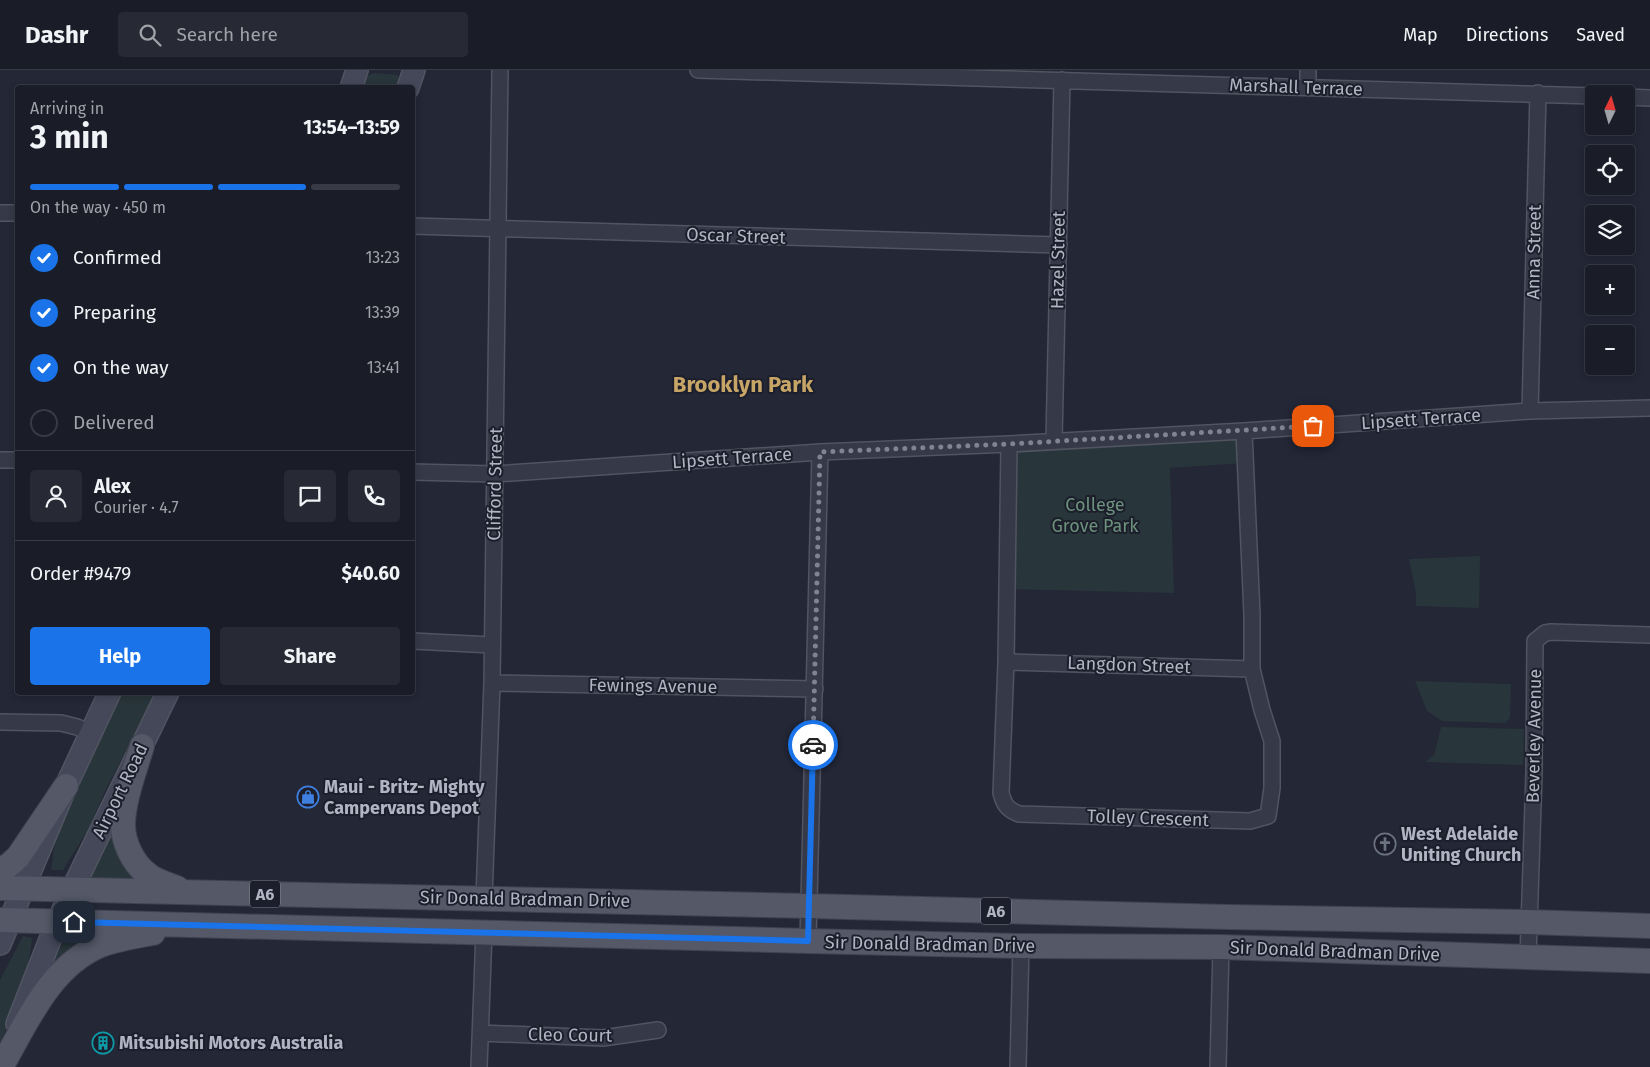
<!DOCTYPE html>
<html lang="en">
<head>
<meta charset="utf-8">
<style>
	body { margin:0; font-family:"Fira Sans",sans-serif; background:#272a34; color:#f1f3f6; height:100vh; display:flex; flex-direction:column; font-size:19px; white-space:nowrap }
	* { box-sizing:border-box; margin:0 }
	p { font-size:16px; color:#9fa2a8 }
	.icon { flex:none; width:28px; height:28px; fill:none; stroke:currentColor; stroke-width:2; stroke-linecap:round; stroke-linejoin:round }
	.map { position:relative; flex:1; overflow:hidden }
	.panel { position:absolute; left:15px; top:15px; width:400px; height:610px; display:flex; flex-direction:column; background:#1a1d28; border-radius:5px; box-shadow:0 2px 8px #0003,0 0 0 1px #383b45 }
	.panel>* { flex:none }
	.needle { width:32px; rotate:5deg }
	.fabs { position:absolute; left:1585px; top:15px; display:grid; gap:10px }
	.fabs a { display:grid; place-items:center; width:50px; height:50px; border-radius:5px; background:#1a1d28; box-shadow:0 2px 8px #0003,0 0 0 1px #383b45; font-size:25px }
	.pin { position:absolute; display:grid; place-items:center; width:42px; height:42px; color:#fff; margin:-21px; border-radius:10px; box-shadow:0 2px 8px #0006 }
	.courier { position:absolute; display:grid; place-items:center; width:50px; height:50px; margin:-25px; border:4px solid #1a73e8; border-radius:50%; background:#fff; color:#222; box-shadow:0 1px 6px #0007 }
	.overview em { font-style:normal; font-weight:700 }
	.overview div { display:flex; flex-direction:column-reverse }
	.overview { display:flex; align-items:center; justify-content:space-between; height:85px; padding:0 15px }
	h1 { font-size:32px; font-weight:700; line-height:38px }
	.bar { display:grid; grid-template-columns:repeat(4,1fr); gap:8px 5px; align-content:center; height:60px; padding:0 15px }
	.bar i { height:6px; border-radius:4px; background:#383b45 }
	.bar .active { background:#1a73e8 }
	.bar p { grid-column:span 4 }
	.line { display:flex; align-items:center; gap:12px; padding:0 15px; border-top:1px solid #383b45 }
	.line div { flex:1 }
	.round { display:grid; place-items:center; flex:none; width:52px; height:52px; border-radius:5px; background:#272a34 }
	ol { padding:0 15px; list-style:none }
	li { display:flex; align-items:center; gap:15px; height:55px }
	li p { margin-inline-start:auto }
	li .icon { padding:5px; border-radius:50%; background:#1a73e8; color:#fff; stroke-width:4 }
	li:last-child { color:#9fa2a8 }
	li i { width:28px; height:28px; border:2px solid #383b45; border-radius:50% }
	.button { display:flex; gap:10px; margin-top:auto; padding:10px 15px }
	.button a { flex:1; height:58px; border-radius:5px; background:#1a73e8; color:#fff; font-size:20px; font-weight:700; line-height:58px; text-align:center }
	.button a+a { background:#272a34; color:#f1f3f6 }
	header { display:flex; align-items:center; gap:30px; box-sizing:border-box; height:70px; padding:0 25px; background:#1a1d28; border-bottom:1px solid #383b45 }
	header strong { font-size:24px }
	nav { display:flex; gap:28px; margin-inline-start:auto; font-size:18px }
	.search { width:350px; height:45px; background:#272a34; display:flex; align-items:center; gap:12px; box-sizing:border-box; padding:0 18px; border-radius:5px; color:#9fa2a8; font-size:19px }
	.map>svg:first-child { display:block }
	.green { fill:#28353a }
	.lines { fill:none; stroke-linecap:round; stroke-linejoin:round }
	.minor-casing { stroke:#515461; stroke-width:18 }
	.secondary-casing { stroke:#515461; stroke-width:24 }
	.primary-casing { stroke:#3f4350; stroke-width:26 }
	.minor { stroke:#363947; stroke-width:15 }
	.secondary { stroke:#454859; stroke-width:21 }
	.primary { stroke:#545867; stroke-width:24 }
	.done { stroke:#7f8392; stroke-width:5; stroke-dasharray:0 9 }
	.route { stroke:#1a73e8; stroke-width:6 }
	.labels { text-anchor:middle; stroke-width:4; stroke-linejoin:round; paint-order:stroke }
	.shield { fill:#1c1f2b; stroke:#848795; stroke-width:1 }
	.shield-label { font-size:16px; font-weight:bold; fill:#b1b4c3 }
	.street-label { font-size:18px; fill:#b1b4c3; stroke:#1c1f2b }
	.park-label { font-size:18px; fill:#6b917c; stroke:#1c1f2b }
	.poi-label { font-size:18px; font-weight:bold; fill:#b1b4c3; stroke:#1c1f2b; text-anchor:start }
	.district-label { font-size:22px; font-weight:bold; fill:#c7a567; stroke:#1c1f2b }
</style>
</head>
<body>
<header>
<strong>Dashr</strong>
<div class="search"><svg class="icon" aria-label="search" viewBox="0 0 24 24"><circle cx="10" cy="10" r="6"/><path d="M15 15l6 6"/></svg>Search here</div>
<nav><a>Map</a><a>Directions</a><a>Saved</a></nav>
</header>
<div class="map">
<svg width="1650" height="997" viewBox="0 0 1650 997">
	<rect width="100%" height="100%" fill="#232736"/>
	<path class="green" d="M374,3L398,5L400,11L398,17L360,18L365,7Z
		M1244,361L1245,393L1170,398L1174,523L1007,519L1009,374Z
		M1480,486L1479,538L1416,536V523L1409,489Z
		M1415,611L1511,614L1510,648L1505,653L1442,651L1427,641Z
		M119,623H156L105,721L88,760L63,800H51L55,773L61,751Z
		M1441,657L1524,659L1523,695L1425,692L1434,685Z
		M112,750L136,813H86Z
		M65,856L110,859L45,910Z
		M23,866L32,868C29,905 14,939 0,973V910Z"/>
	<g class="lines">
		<g class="minor-casing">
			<path id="minor" d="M698,0L1594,26
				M1308,18V0
				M1626,27L1650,28
				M0,143H18
				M412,156L1059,175
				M1530,341L1538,23
				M1054,370L1062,10
				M1009,374L1006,592L1001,723C1004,735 1008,740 1019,744L1250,751L1268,746L1272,718V671L1262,640L1252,599V545L1244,361
				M0,390H18
				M412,402L495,404L820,382L1009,374L1244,361L1530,341L1650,338
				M412,571L492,575
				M1006,592L1252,599
				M492,613L815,619
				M0,652L61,653L77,657L91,663
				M484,828L492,613L500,0
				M808,871L820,382
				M1528,888L1534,703L1535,571L1545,563L1551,562L1650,565
				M481,963L603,968L658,960
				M479,997L484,862
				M1018,997L1021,876
				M1218,997L1221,877"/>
		</g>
		<g class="secondary-casing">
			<path id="secondary" d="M351,18L357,0
				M408,18L414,0
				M0,874L66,716L110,622
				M17,954L53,862L72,820L168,622"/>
		</g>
		<g class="primary-casing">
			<path id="primary" d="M142,676C135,700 123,731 123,755C123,772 133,793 146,803C154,811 167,814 177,818
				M0,799L8,796L18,787L66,716
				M0,818L809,836L1227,847L1528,852L1650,856
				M0,850L808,871L1021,876L1221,877L1650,891
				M1,997C27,952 50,896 101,875C117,869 136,866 153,863"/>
		</g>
		<use href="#minor" class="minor"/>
		<use href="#secondary" class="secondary"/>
		<use href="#primary" class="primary"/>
	</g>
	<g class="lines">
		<path class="done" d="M813,675L820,382L1009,374L1313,356"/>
		<path class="route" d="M74,852L808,871L813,675"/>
	</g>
	<defs>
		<g id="shop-ring" transform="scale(1.125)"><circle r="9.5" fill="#1c1f2b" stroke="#3f7fe0" stroke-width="1.5"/><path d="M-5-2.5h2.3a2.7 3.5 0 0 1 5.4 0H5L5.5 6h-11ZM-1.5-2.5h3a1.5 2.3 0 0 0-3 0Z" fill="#3f7fe0"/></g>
		<g id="church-ring" transform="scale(1.125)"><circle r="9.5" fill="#1c1f2b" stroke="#6b7280" stroke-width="1.5"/><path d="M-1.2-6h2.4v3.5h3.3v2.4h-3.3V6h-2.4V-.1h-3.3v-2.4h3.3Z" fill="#6b7280"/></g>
		<g id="building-ring" transform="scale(1.125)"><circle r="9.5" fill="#1c1f2b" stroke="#0f9aa8" stroke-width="1.5"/><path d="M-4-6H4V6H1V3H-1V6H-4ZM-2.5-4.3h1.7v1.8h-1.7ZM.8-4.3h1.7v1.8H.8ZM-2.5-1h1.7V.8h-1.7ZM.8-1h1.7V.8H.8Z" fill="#0f9aa8"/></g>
	</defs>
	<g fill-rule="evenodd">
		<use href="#shop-ring" x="308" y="727"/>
		<use href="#church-ring" x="1385" y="774"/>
		<use href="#building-ring" x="103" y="973"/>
	</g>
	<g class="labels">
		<g class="shield">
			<rect x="250" y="810.5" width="30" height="27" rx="4"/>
			<rect x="981" y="827.5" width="30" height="27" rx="4"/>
		</g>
		<g class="shield-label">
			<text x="265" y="830">A6</text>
			<text x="996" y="847">A6</text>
		</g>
		<g class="street-label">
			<text transform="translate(1296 17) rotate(2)" y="6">Marshall Terrace</text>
			<text transform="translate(736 166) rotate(2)" y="6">Oscar Street</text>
			<text transform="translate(1534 182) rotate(-89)" y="6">Anna Street</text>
			<text transform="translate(1058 190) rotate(-89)" y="6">Hazel Street</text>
			<text transform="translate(1421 349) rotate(-4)" y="6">Lipsett Terrace</text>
			<text transform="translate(732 388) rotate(-4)" y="6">Lipsett Terrace</text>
			<text transform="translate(495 414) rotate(-89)" y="6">Clifford Street</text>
			<text transform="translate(1129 595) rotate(2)" y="6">Langdon Street</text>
			<text transform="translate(653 616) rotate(1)" y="6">Fewings Avenue</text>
			<text transform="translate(1534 666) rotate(-89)" y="6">Beverley Avenue</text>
			<text transform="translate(120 721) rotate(-64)" y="6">Airport Road</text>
			<text transform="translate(1148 748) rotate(2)" y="6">Tolley Crescent</text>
			<text transform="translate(525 829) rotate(1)" y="6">Sir Donald Bradman Drive</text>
			<text transform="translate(930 874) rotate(1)" y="6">Sir Donald Bradman Drive</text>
			<text transform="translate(1335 881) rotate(2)" y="6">Sir Donald Bradman Drive</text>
			<text transform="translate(570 965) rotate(1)" y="6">Cleo Court</text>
		</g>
		<g class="park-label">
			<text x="1095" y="441">College<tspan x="1095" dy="21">Grove Park</tspan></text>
		</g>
		<g class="poi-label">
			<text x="324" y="723">Maui - Britz- Mighty<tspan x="324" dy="21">Campervans Depot</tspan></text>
			<text x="1401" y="770">West Adelaide<tspan x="1401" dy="21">Uniting Church</tspan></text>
			<text x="119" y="979">Mitsubishi Motors Australia</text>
		</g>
		<g class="district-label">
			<text x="743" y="322">Brooklyn Park</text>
		</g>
	</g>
</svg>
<div class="fabs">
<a><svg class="needle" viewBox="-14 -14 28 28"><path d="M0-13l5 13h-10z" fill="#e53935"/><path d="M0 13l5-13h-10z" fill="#9fa2a8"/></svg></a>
<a><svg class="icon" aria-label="locate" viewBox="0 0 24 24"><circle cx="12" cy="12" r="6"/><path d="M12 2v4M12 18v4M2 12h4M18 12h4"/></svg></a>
<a><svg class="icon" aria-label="layers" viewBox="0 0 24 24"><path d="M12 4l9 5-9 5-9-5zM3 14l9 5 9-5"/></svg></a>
<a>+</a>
<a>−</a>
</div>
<div class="pin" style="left:1313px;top:356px;background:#ea580c"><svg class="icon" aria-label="bag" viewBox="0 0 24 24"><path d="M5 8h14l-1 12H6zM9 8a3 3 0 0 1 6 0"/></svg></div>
<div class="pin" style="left:74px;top:852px;background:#1f2937"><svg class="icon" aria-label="home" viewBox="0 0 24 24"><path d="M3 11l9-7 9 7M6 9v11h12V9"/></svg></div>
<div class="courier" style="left:813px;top:675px"><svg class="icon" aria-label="car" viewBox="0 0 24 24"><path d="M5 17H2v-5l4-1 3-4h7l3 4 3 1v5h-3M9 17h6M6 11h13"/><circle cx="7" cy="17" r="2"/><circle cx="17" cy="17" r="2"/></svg></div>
<section class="panel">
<div class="overview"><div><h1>3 min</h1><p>Arriving in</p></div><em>13:54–13:59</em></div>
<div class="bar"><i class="active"></i><i class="active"></i><i class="active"></i><i></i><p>On the way · 450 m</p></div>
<ol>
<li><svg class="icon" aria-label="check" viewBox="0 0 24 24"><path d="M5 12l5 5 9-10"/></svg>Confirmed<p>13:23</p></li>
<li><svg class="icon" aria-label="check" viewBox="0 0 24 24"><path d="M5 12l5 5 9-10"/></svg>Preparing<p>13:39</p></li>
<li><svg class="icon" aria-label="check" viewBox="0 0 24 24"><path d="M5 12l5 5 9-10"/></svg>On the way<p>13:41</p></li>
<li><i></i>Delivered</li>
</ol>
<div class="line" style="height:90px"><a class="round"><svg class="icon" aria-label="person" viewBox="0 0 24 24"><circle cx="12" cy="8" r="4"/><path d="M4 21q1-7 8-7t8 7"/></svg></a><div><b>Alex</b><p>Courier · 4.7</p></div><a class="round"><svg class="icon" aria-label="chat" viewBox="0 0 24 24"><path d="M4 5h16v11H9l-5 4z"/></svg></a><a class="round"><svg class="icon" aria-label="phone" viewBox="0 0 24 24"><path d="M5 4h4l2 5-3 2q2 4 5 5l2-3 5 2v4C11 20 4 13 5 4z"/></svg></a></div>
<div class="line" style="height:65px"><div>Order #9479</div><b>$40.60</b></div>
<div class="button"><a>Help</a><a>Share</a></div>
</section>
</div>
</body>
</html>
